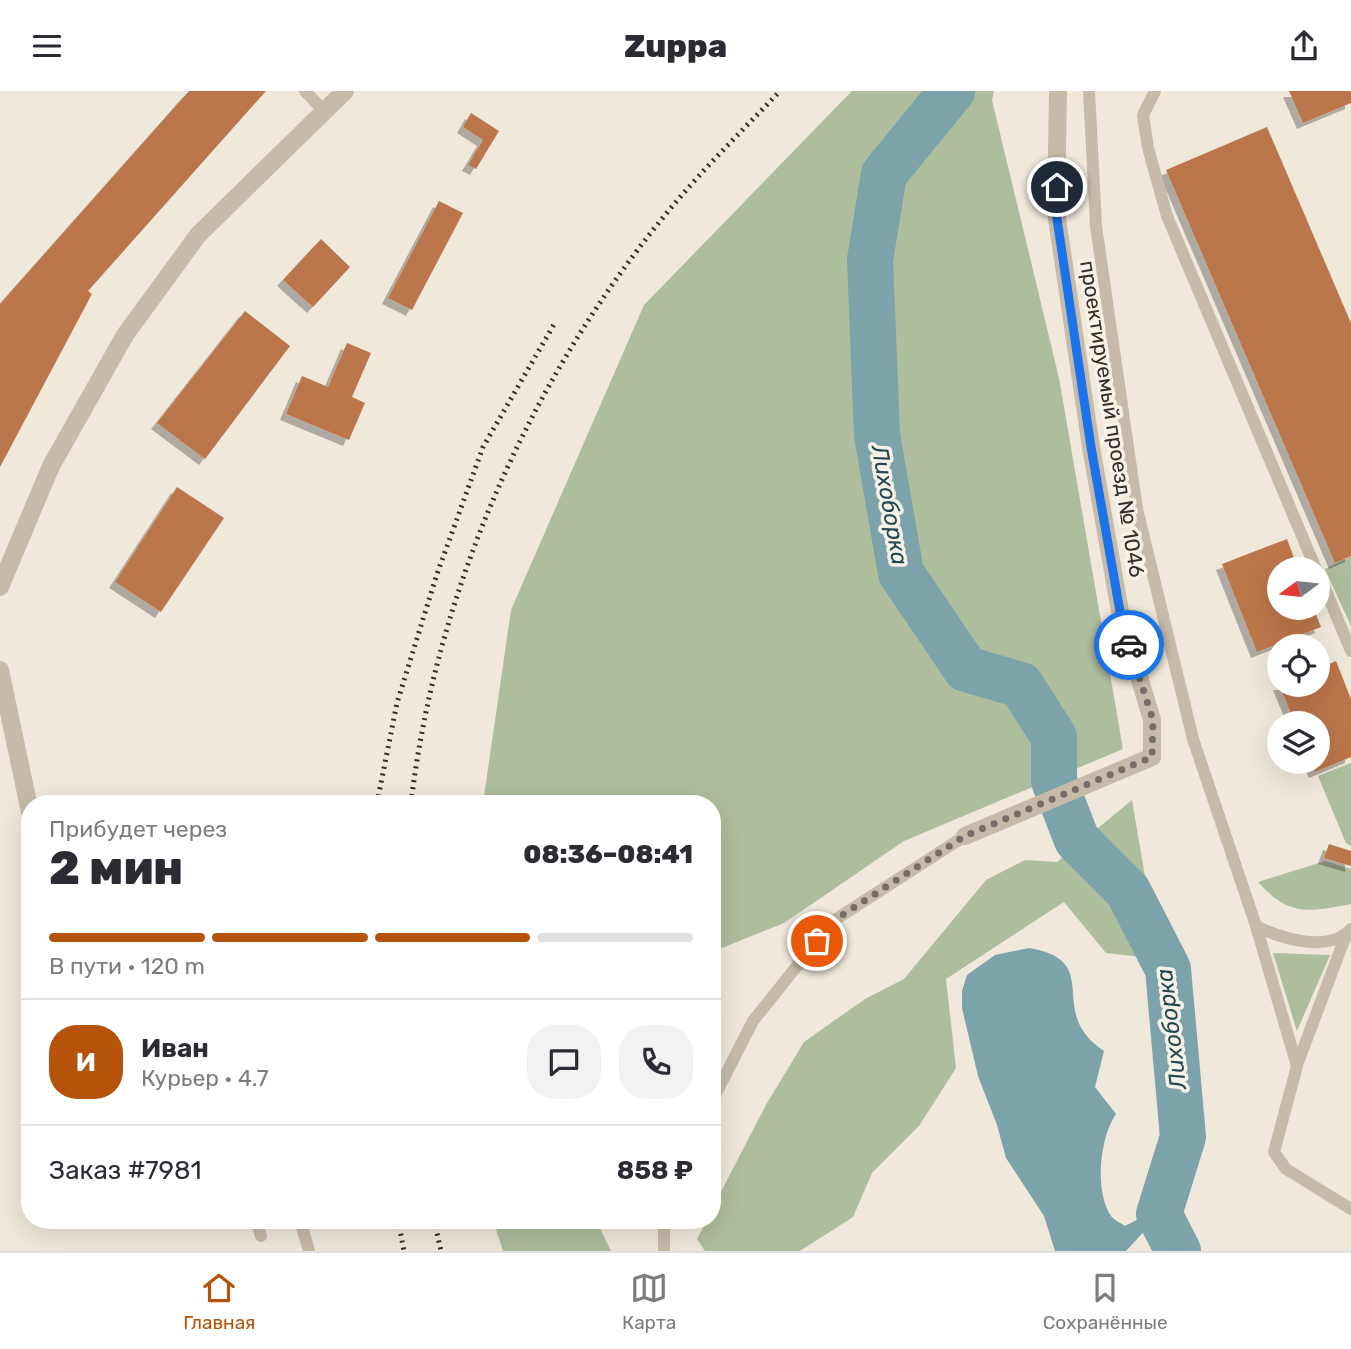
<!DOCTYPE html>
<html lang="ru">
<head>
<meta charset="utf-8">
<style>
	body { margin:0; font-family:Rubik,sans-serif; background:#f2f2f3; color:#2b2b33; height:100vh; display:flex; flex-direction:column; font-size:26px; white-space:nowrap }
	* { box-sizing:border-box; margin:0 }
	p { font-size:23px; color:#7c7c81 }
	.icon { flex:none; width:38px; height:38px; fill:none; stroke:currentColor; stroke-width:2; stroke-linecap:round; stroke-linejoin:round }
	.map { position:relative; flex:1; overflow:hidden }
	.sheet { position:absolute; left:21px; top:704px; width:700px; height:434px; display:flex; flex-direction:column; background:#fff; border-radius:28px; box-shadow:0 7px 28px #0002 }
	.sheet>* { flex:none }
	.needle { width:46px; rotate:255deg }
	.tools { position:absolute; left:1267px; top:466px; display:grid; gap:14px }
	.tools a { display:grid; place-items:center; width:63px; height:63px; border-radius:50%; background:#fff; box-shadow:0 7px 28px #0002; font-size:35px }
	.pin { position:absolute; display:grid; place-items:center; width:60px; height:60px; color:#fff; margin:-30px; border:4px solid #fff; border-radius:50%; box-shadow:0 2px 7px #0007 }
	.courier { position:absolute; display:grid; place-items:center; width:70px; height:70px; margin:-35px; border:5px solid #1a73e8; border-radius:50%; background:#fff; color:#222; box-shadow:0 2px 9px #0007 }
	.overview em { font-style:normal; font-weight:800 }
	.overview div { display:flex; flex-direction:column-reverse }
	.overview { display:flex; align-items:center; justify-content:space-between; height:119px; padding:0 28px }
	h1 { font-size:46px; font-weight:800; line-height:52px }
	.bar { display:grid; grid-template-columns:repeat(4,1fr); gap:10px 7px; align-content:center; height:84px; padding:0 28px }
	.bar i { height:9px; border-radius:5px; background:#e1e1e2 }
	.bar .active { background:#b45309 }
	.bar p { grid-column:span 4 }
	.line { display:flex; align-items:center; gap:18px; padding:0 28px; border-top:2px solid #e1e1e2 }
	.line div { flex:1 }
	.round { display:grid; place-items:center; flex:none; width:74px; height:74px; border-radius:28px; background:#f2f2f3 }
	header { display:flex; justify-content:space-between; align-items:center; height:91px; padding:0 28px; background:#fff; font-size:32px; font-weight:800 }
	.tabs { display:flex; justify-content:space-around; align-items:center; height:98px; border-top:2px solid #e1e1e2; background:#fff; font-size:19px; color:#7c7c81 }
	.tabs a { display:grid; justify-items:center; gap:4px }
	.tabs .active { color:#b45309 }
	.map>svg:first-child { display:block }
	.green { fill:#aebd9c }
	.water { fill:#7ca2aa }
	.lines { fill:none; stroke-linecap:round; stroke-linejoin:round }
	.river { stroke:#7ca2aa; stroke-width:46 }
	.building { fill:#bc764c; filter:url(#shadow) }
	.lane { stroke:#c6baa8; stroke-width:12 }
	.street { stroke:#c6baa8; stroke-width:18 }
	.rail { stroke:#342d28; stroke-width:5; stroke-dasharray:2 5; stroke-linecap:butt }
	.done { stroke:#756e67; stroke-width:7; stroke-dasharray:0 12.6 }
	.route { stroke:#1a73e8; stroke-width:9 }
	.labels { text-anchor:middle; stroke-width:7; stroke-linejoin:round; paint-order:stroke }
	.street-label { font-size:21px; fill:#342d28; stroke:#f7f2e7 }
	.water-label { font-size:23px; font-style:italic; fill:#214852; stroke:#f7f2e7 }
</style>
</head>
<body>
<header><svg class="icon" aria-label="menu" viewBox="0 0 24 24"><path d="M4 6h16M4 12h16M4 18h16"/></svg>Zuppa<svg class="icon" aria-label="share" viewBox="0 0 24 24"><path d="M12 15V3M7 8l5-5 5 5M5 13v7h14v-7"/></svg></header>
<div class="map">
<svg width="1351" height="1160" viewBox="0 0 1351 1160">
	<defs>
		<filter id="shadow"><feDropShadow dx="-6" dy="6" stdDeviation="0" flood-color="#0004"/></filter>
	</defs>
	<rect width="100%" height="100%" fill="#efe8db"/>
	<path class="green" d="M852,0H994L992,9L1059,287L1123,658L904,750L784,832L712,861V712H483L511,519L644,214Z
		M1351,465V535L1325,478Z
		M1351,672V755L1346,752L1318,685Z
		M1132,709L1159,868L1106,862L1064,811L946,888L956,977L919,1035L872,1082L853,1126L800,1160H705L697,1148L707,1129H712V1118L767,1012L804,951L865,908L904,888L986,789L1025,769L1057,771Z
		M1325,770L1351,778V813C1308,821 1289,826 1258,791Z
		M1273,862L1330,864L1297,940Z
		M493,1129H596L611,1160H503Z"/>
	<path class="water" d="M1029,857C1106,870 1044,921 1104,960L1095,996L1116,1023C1100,1046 1094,1100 1111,1125C1114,1129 1121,1132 1125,1135L1146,1124L1148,1136L1126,1160H1055L1044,1125L1006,1067L997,1034L978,985L962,917V900L967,884L995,864Z"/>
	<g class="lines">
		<path class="river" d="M952,0L884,83L870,169L877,344L901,482L966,578L1021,594L1054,646V690L1077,749L1128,800L1168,878L1183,1046L1159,1123L1178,1160"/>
	</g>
	<path class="building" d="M189,0H266L88,200L92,203L0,376V213Z
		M1289,0H1351V12L1303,32Z
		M471,22L499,40L476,78L468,74L483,49L463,36Z
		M1267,36L1351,232V465L1335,472L1166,79Z
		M439,110L463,122L412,219L388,207Z
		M321,148L350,176L313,216L283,189Z
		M245,220L290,255L205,368L157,332Z
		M347,252L371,262L352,306L365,312L349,349L286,323L302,285L328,296Z
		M177,396L224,427L161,521L115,491Z
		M1287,448L1298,478H1279V516H1313L1321,536L1257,561L1222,473Z
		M1336,570L1351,608V666L1315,681L1310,670H1318V632H1295L1279,593H1318V578Z
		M1329,753L1351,760V775L1324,767Z"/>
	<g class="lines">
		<path class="lane" d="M305,0L324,20
			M1089,0L1096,135L1137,418L1193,648L1256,835C1280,847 1329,863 1351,838
			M1155,0L1143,24L1148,57L1167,125L1316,478
			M1318,481L1351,560
			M1256,835L1297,975L1274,1061L1286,1078L1351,1118
			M1297,974L1346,844
			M712,1010L753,930L833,830L965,745
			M256,1129L261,1145
			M300,1129L309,1160
			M664,1129V1160"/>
		<path class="street" d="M0,496L51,375L125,244L198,144L345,0
			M0,579L30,721
			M965,745L1152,666V629L1121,526L1091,356L1056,121L1058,0"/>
		<path class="rail" d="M377,712L397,612L437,483L483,356L556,230
			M411,712C436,502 528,293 661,129C698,83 740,42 780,0
			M398,1129L404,1160
			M434,1129L441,1160"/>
	</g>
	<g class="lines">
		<path class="done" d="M817,850L833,830L965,745L1152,666L1153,629L1129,554"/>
		<path class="route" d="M1057,96L1056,121L1091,356L1121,526L1129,554"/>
	</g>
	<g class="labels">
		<g class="street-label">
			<text transform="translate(1112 328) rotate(81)" y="7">проектируемый проезд № 1046</text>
		</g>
		<g class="water-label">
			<text transform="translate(890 414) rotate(80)" y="8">Лихоборка</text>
			<text transform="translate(1171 938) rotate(-97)" y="8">Лихоборка</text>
		</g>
	</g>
</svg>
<div class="tools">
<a><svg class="needle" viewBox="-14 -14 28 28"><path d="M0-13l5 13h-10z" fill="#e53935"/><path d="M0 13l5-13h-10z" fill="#7c7c81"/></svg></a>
<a><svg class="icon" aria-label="locate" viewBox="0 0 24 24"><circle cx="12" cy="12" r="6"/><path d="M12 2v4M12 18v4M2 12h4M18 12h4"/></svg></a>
<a><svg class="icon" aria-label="layers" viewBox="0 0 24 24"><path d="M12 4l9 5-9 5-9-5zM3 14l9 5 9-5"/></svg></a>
</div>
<div class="pin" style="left:817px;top:850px;background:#ea580c"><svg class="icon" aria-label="bag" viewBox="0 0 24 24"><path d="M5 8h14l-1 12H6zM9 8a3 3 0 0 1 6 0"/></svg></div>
<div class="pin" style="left:1057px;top:96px;background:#1f2937"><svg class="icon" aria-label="home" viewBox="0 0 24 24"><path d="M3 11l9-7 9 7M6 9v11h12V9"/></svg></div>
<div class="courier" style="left:1129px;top:554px"><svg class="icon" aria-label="car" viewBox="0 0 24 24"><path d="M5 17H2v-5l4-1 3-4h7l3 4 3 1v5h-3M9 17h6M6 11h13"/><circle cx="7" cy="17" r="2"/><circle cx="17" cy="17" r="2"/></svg></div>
<section class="sheet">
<div class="overview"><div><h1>2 мин</h1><p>Прибудет через</p></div><em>08:36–08:41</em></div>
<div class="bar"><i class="active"></i><i class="active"></i><i class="active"></i><i></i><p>В пути · 120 m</p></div>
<div class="line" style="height:126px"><b class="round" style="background:#b45309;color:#fff">И</b><div><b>Иван</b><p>Курьер · 4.7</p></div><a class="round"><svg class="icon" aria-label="chat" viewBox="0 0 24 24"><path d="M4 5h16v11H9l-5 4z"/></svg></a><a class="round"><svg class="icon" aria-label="phone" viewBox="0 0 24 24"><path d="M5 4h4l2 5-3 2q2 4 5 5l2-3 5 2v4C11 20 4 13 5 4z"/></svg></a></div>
<div class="line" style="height:91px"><div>Заказ #7981</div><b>858 ₽</b></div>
</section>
</div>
<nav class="tabs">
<a class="active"><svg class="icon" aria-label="home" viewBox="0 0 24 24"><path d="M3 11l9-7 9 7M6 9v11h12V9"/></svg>Главная</a>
<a><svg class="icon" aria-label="map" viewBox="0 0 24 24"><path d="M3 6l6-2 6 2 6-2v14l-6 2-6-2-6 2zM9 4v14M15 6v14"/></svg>Карта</a>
<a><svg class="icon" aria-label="saved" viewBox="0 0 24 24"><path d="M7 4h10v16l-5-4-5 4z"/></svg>Сохранённые</a>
</nav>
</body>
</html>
